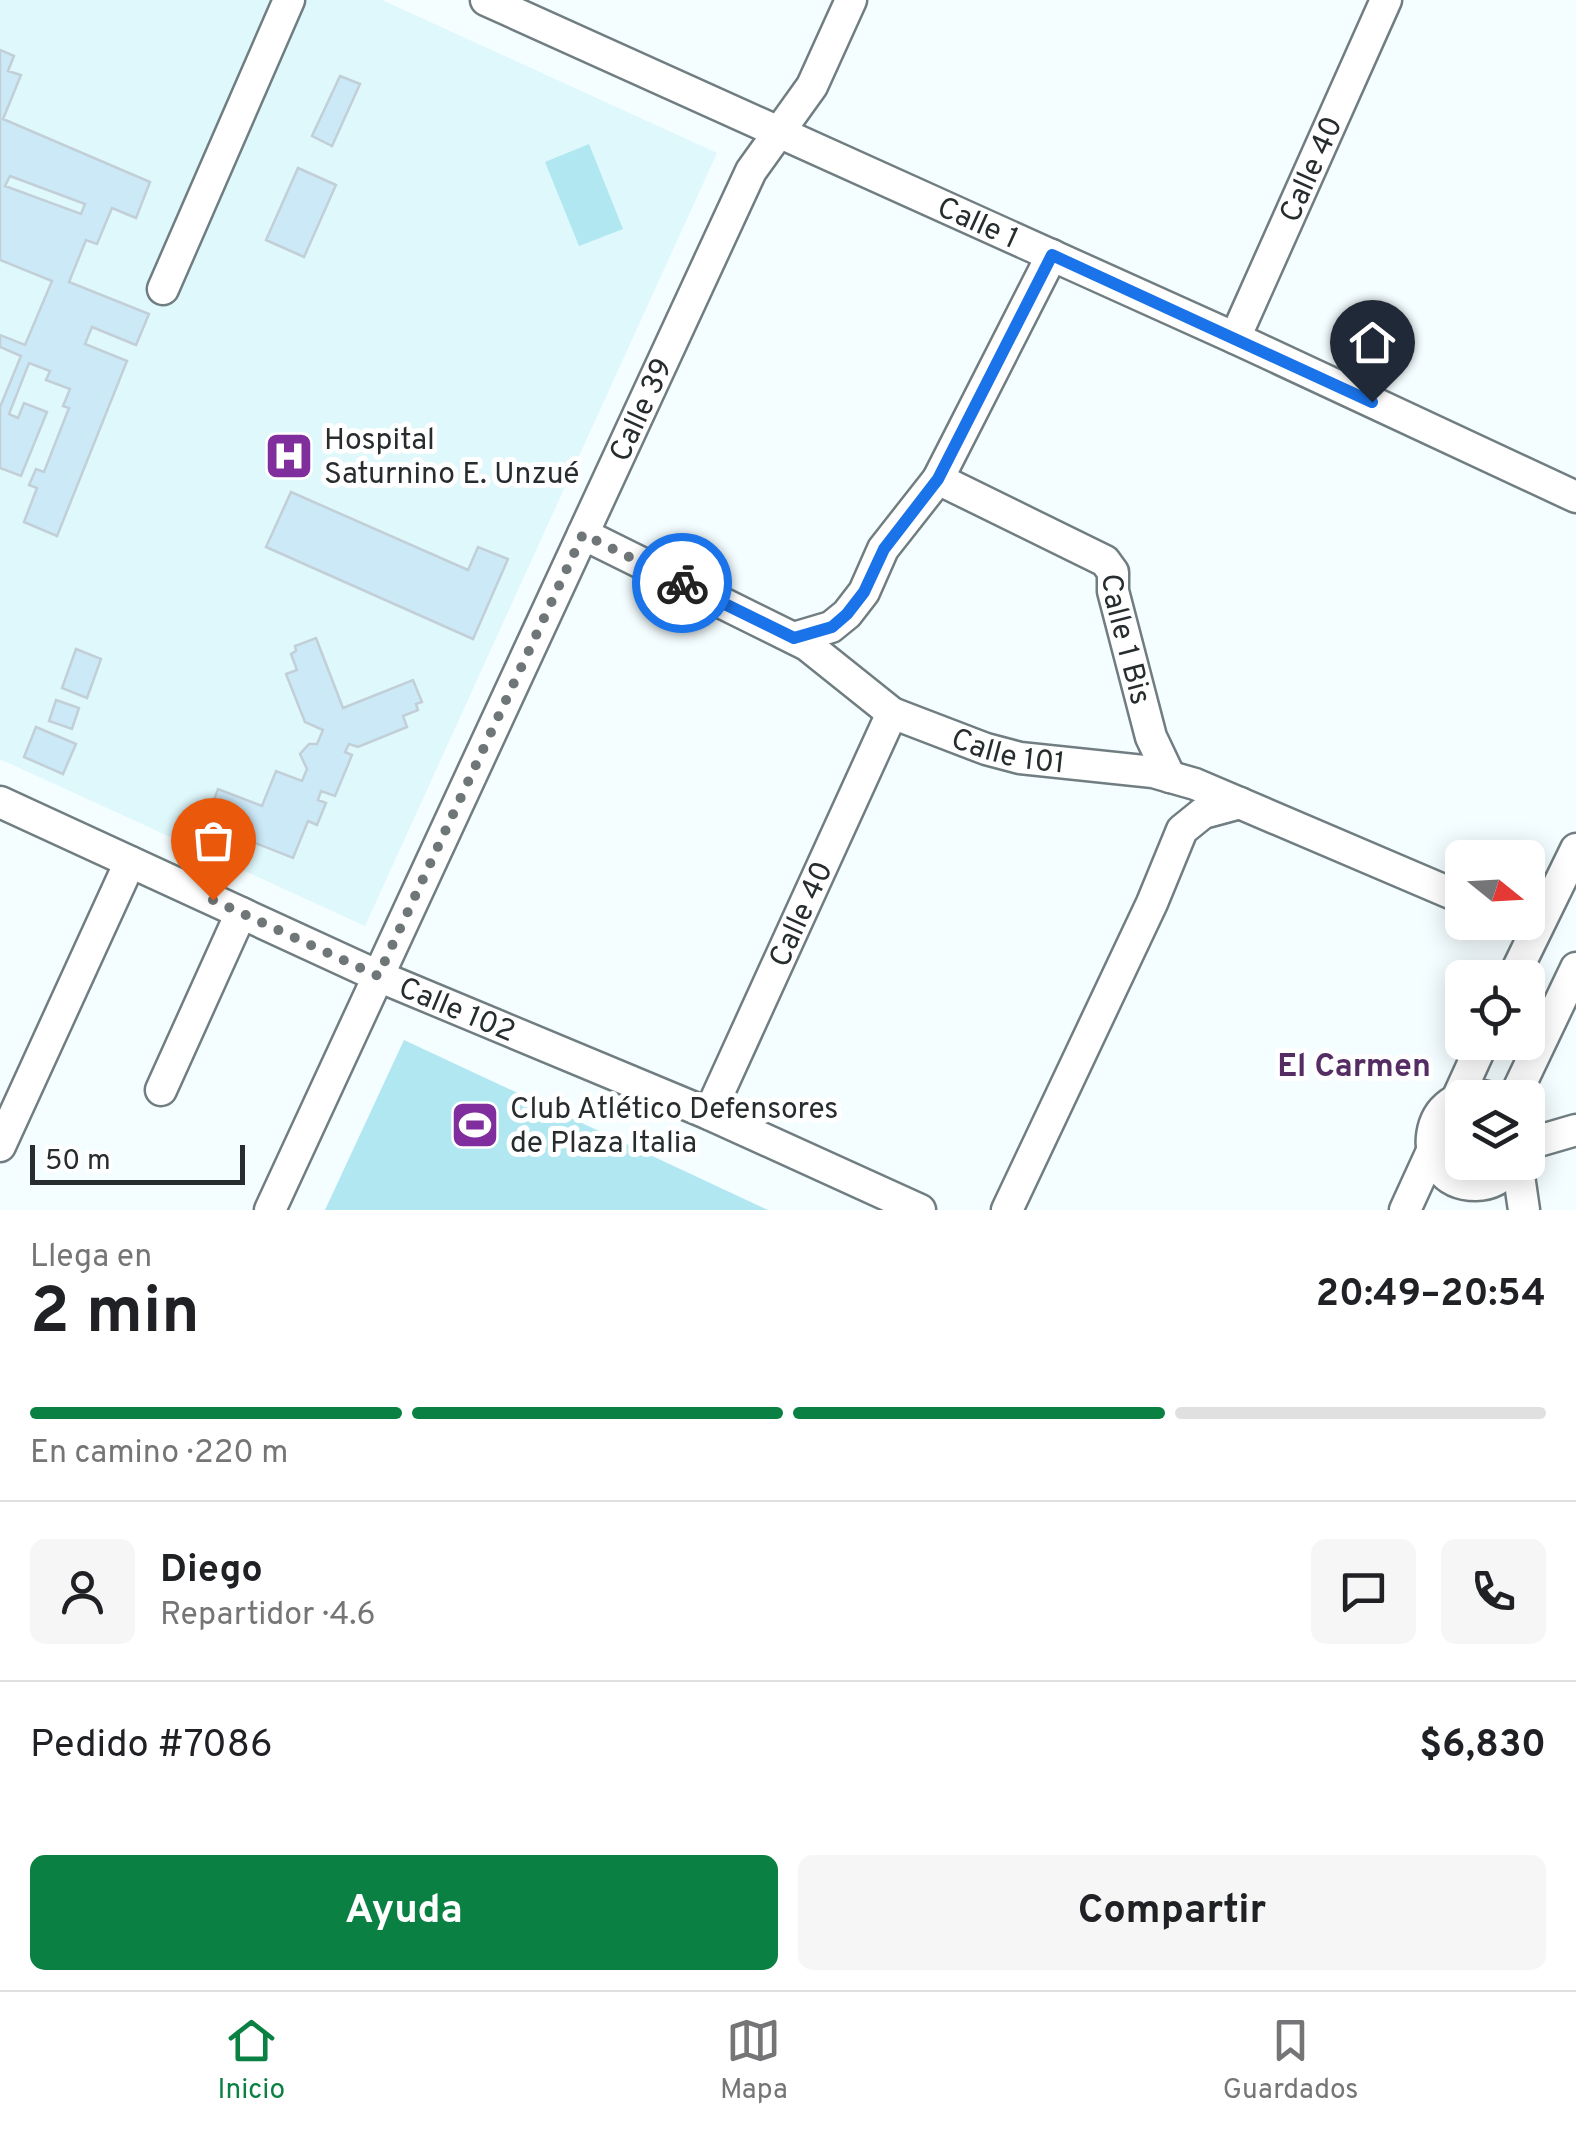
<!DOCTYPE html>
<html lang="es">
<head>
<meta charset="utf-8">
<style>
	body { margin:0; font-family:Overpass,sans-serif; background:#f6f6f6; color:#202124; height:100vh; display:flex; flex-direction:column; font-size:38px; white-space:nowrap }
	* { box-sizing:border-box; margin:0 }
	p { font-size:32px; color:#757577 }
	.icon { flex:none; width:55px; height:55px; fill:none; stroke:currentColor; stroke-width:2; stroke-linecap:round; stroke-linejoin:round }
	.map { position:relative; height:1210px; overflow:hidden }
	.sheet { display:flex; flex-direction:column; background:#fff; flex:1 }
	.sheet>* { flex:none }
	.needle { width:65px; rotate:108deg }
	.buttons { position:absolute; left:1445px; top:840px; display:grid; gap:20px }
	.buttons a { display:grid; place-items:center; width:100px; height:100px; border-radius:15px; background:#fff; box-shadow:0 5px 25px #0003; font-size:50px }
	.scale { position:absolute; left:30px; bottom:25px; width:215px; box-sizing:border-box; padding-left:10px; border:5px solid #272d2e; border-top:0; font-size:28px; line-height:35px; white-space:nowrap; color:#272d2e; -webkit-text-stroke:8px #fff; paint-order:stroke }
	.pin { position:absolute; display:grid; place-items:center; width:85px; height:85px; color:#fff; margin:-102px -42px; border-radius:50% 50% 50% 0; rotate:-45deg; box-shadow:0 0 10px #0007 }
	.pin .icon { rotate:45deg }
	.courier { position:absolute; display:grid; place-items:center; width:100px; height:100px; margin:-50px; border:8px solid #1a73e8; border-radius:50%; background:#fff; color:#222; box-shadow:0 2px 12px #0007 }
	.head em { font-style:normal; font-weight:700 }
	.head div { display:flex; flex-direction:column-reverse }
	.head { display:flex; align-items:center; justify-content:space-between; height:170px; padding:0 30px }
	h1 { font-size:65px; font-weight:700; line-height:75px }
	.bar { display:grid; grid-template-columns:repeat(4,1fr); gap:15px 10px; align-content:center; height:120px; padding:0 30px }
	.bar i { height:12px; border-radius:8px; background:#e0e0e0 }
	.bar .on { background:#0b8043 }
	.bar p { grid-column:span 4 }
	.line { display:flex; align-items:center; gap:25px; padding:0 30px; border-top:2px solid #e0e0e0 }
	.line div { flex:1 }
	.round { display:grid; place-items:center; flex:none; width:105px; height:105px; border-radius:15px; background:#f6f6f6 }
	.cta { display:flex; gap:20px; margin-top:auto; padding:20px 30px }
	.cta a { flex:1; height:115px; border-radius:15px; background:#0b8043; color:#fff; font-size:40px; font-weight:700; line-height:115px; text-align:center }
	.cta a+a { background:#f6f6f6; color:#202124 }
	.menu { display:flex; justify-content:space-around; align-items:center; height:140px; border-top:2px solid #e0e0e0; background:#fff; font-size:28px; color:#757577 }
	.menu a { display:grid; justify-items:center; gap:5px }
	.menu .on { color:#0b8043 }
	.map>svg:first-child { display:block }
	.built { fill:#dff8fc }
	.green { fill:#b1e7f0 }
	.building { fill:#cce9f8; stroke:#c2cfd6; stroke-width:2.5; fill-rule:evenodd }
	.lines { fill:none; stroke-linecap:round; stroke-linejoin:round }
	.minor-casing { stroke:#707e81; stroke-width:35 }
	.minor { stroke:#fff; stroke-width:30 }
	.done { stroke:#6f7677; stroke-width:10; stroke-dasharray:0 18 }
	.route { stroke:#1a73e8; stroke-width:12 }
	.labels { text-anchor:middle; stroke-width:10; stroke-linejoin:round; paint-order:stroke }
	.street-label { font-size:30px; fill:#272d2e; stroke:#fff }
	.poi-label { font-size:30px; fill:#272d2e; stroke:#fff; text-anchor:start }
	.neighbourhood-label { font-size:32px; font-weight:bold; fill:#552d64; stroke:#fff }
</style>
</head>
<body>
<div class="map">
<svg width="1576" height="1210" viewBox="0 0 1576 1210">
	<rect width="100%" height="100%" fill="#f4fdff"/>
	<path class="built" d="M0,0H382L717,153L365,926L0,759Z"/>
	<path class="green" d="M589,144L623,229L579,246L545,162Z
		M404,1040L768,1210H325Z"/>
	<path class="building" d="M0,50L14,56L8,71L21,75L3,119L150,182L136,218L112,208L97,244L86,240L69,282L149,314L136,345L92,327L85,344L127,361L57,536L24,522L37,488L29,485L36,469L44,472L69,408L63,406L70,389L46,380L50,371L29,363L9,414L18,418L24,403L47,412L21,476L0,468V407L21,356L0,347V335L25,345L52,281L0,260ZM10,176L85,204L81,214L5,186Z
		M340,76L360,84L332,146L312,136Z
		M298,168L336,185L304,257L266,240Z
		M291,492L468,570L478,547L508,559L473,639L266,547Z
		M316,638L343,708L413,680L422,702L416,704L418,710L403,716L407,727L358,747L349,744L345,752L352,755L335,796L321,791L318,800L326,803L317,825L308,821L293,858L205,823L218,789L262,806L276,771L302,781L307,769L300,754L309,744H317L323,730L305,722L286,674L297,670L291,654L296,651L295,646Z
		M76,649L101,659L87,698L62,688Z
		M56,700L79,708L72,729L49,721Z
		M36,727L76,744L63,774L24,757Z"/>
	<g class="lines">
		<g class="minor-casing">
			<g id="minor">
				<path id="s1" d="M486,0L1235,338L1576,497"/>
				<path d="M163,289L289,0"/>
				<path id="s2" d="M1235,338L1386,0"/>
				<path id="s3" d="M938,479L1105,561L1113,572V591L1151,737L1170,777"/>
				<path id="s4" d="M583,534L807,645L892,713L986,749L1020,758L1153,772L1195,784L1462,898"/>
				<path d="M794,638L831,627L847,614L864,592L883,549L938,479L1052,255"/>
				<path id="s5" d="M0,802L378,976L709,1114L920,1210"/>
				<path d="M1513,978L1576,849"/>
				<path d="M161,1090L241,913"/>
				<path d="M1492,1098C1421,1079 1409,1185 1476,1185C1493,1185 1505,1176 1515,1162"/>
				<path d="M1514,1098L1576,968"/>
				<path d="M1457,1099L1483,1042"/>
				<path id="s6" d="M709,1114L892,713"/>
				<path d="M1528,1144L1576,1130"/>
				<path d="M0,1146L130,862"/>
				<path d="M1517,1162L1524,1210"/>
				<path id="s7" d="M270,1210L751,171L812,86L851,0"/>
				<path d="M1007,1210L1152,903L1182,830L1203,813L1240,803"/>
				<path d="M1405,1210L1432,1151"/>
			</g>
		</g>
		<use href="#minor" class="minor"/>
	</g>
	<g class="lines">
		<path class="done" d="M213,900L378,976L583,534L682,583"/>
		<path class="route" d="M682,583L794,638L832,627L847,614L864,592L884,549L938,479L1052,255L1372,402"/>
	</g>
	<defs>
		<g id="hospital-square" transform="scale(2.5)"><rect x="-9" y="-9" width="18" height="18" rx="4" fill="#802d9d" stroke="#fff"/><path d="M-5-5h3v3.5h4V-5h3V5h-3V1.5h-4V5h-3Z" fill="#fff"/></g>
		<g id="stadium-square" transform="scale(2.5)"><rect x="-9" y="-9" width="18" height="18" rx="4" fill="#802d9d" stroke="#fff"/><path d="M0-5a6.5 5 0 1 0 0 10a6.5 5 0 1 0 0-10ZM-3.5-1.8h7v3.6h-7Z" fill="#fff"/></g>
	</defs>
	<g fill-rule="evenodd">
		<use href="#hospital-square" x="289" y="456"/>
		<use href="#stadium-square" x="475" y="1125"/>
	</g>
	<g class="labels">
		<g class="street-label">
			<text dy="10" stroke="none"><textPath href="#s2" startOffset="185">Calle 40</textPath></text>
			<text dy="10" stroke="none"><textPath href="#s1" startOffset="540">Calle 1</textPath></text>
			<text dy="10" stroke="none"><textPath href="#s7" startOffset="882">Calle 39</textPath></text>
			<text dy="10" stroke="none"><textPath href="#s3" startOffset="268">Calle 1 Bis</textPath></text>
			<text dy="10" stroke="none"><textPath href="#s4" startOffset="482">Calle 101</textPath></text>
			<text dy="10" stroke="none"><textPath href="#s6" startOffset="220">Calle 40</textPath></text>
			<text dy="10" stroke="none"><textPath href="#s5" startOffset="502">Calle 102</textPath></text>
		</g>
		<g class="poi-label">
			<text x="324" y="449">Hospital<tspan x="324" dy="34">Saturnino E. Unzué</tspan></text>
			<text x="510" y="1118">Club Atlético Defensores<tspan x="510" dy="34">de Plaza Italia</tspan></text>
		</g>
		<g class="neighbourhood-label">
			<text x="1354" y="1076">El Carmen</text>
		</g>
	</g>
</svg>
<div class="buttons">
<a><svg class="needle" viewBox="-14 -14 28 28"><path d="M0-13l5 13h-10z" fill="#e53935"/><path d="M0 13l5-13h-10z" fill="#757577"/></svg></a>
<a><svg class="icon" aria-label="locate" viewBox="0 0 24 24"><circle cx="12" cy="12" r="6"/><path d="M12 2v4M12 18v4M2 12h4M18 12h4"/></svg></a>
<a><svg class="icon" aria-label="layers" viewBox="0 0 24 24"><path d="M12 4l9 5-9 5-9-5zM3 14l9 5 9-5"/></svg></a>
</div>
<div class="scale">50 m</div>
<div class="pin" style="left:213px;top:900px;background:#ea580c"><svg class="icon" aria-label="bag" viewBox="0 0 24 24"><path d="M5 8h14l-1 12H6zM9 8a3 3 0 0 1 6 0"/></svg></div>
<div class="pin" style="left:1372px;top:402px;background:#1f2937"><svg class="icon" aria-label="home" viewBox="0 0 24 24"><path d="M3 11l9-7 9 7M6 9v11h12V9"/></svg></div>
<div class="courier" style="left:682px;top:583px"><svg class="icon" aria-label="bike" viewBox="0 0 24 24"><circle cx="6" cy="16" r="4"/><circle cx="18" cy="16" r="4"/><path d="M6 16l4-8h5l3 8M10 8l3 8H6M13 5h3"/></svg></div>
</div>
<section class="sheet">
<div class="head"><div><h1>2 min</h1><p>Llega en</p></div><em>20:49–20:54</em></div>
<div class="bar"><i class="on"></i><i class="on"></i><i class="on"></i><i></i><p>En camino · 220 m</p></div>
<div class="line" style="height:180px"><a class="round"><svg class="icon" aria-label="person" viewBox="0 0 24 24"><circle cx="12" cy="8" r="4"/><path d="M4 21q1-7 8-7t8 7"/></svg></a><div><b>Diego</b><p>Repartidor · 4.6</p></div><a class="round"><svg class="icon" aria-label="chat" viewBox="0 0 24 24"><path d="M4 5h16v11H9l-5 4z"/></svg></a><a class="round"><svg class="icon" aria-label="phone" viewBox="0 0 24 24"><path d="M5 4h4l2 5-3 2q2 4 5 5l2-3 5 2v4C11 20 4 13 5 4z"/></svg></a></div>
<div class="line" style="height:130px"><div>Pedido #7086</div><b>$6,830</b></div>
<div class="cta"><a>Ayuda</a><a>Compartir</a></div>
</section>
<nav class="menu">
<a class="on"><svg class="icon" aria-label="home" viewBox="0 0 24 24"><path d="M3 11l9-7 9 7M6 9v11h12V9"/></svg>Inicio</a>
<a><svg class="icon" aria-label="map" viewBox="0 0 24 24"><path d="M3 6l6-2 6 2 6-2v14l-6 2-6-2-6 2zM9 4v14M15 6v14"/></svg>Mapa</a>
<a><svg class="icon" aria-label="saved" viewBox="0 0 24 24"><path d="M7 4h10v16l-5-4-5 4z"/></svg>Guardados</a>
</nav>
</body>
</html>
